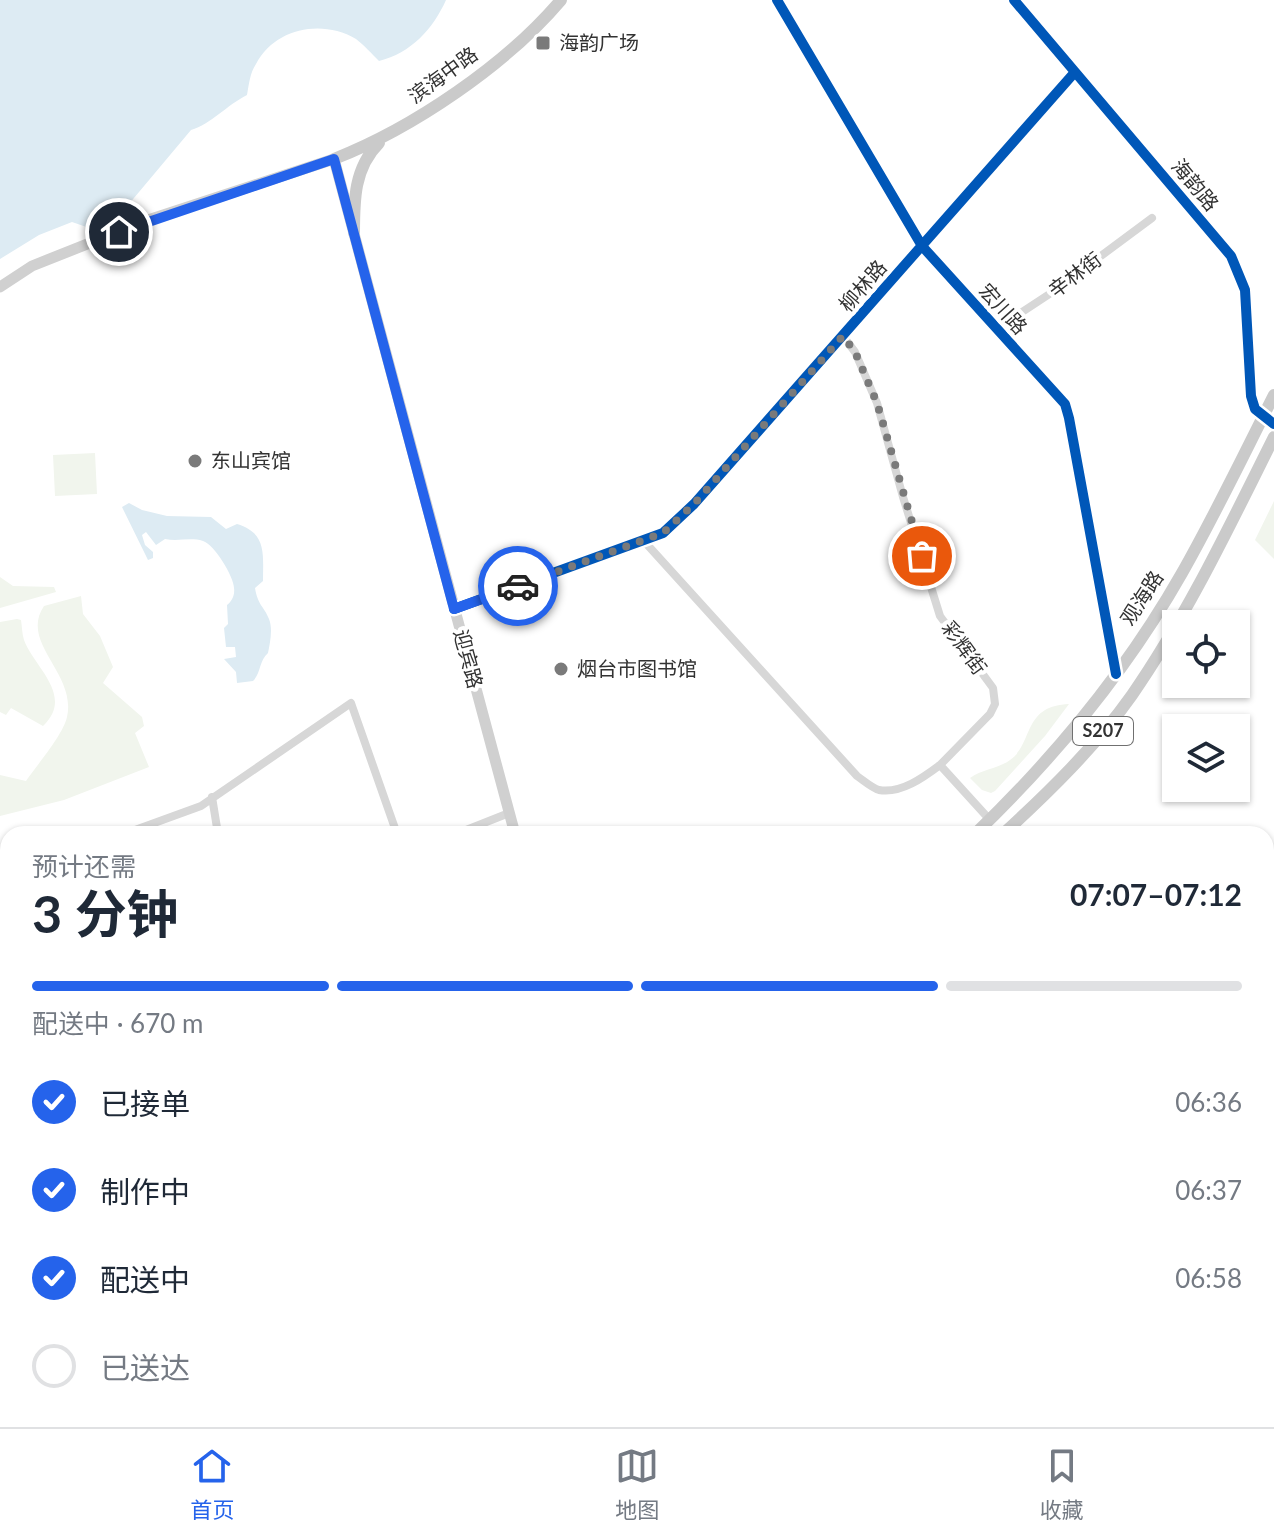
<!DOCTYPE html>
<html lang="zh">
<head>
<meta charset="utf-8">
<style>
	body { margin:0; font-family:Lato,"Noto Sans SC",sans-serif; background:#f2f2f3; color:#1f2937; height:100vh; display:flex; flex-direction:column; font-size:30px; white-space:nowrap }
	* { box-sizing:border-box; margin:0 }
	p { font-size:26px; color:#747a83 }
	.icon { flex:none; width:44px; height:44px; fill:none; stroke:currentColor; stroke-width:2; stroke-linecap:round; stroke-linejoin:round }
	.map { position:relative; flex:1; overflow:hidden }
	.details { position:absolute; left:0px; top:826px; width:1274px; height:602px; display:flex; flex-direction:column; background:#fff; border-radius:24px 24px 0 0; box-shadow:0 2px 6px #0004 }
	.details>* { flex:none }
	.fabs { position:absolute; left:1162px; top:610px; display:grid; gap:16px }
	.fabs a { display:grid; place-items:center; width:88px; height:88px; border-radius:0px; background:#fff; box-shadow:0 2px 6px #0004; font-size:40px }
	.pin { position:absolute; display:grid; place-items:center; width:68px; height:68px; color:#fff; margin:-34px; border:4px solid #fff; border-radius:50%; box-shadow:0 2px 8px #0007 }
	.courier { position:absolute; display:grid; place-items:center; width:80px; height:80px; margin:-40px; border:6px solid #2563eb; border-radius:50%; background:#fff; color:#222; box-shadow:0 2px 10px #0007 }
	.summary em { font-style:normal; font-weight:700 }
	.summary div { display:flex; flex-direction:column-reverse }
	.summary { display:flex; align-items:center; justify-content:space-between; height:136px; padding:0 32px }
	h1 { font-size:52px; font-weight:700; line-height:60px }
	.bar { display:grid; grid-template-columns:repeat(4,1fr); gap:12px 8px; align-content:center; height:96px; padding:0 32px }
	.bar i { height:10px; border-radius:6px; background:#e0e1e3 }
	.bar .selected { background:#2563eb }
	.bar p { grid-column:span 4 }
	ol { padding:0 32px; list-style:none }
	li { display:flex; align-items:center; gap:24px; height:88px }
	li p { margin-inline-start:auto }
	li .icon { padding:8px; border-radius:50%; background:#2563eb; color:#fff; stroke-width:4 }
	li:last-child { color:#747a83 }
	li i { width:44px; height:44px; border:4px solid #e0e1e3; border-radius:50% }
	.tab-bar { display:flex; justify-content:space-around; align-items:center; height:112px; border-top:2px solid #e0e1e3; background:#fff; font-size:22px; color:#747a83 }
	.tab-bar a { display:grid; justify-items:center; gap:4px }
	.tab-bar .selected { color:#2563eb }
	.map>svg:first-child { display:block }
	.green { fill:#f1f5ed }
	.water { fill:#ddebf3 }
	.lines { fill:none; stroke-linecap:round; stroke-linejoin:round }
	.street { stroke:#d7d7d7; stroke-width:8 }
	.secondary { stroke:#d0d0d0; stroke-width:11 }
	.primary { stroke:#cacaca; stroke-width:12 }
	.cycleway-casing { stroke:#fff; stroke-width:15 }
	.cycleway { stroke:#0057b8; stroke-width:10 }
	.done { stroke:#7a7a7a; stroke-width:8; stroke-dasharray:0 14.4 }
	.route { stroke:#2563eb; stroke-width:10 }
	.poi-dot { fill:#7a7a7a; stroke:#fff; stroke-width:3 }
	.labels { text-anchor:middle; stroke-width:8; stroke-linejoin:round; paint-order:stroke }
	.shield { fill:#fff; stroke:#707070; stroke-width:2 }
	.shield-label { font-size:18px; font-weight:bold; fill:#333 }
	.poi-label { font-size:20px; fill:#333; stroke:#fff; text-anchor:start }
	.street-label { font-size:20px; fill:#333; stroke:#fff }
</style>
</head>
<body>
<div class="map">
<svg width="1274" height="1427" viewBox="0 0 1274 1427">
	<rect width="100%" height="100%" fill="#fff"/>
	<path class="green" d="M95,453L97,494L55,496L53,455Z
		M1274,501V559L1255,540Z
		M0,577L13,586L54,587L56,592L0,608Z
		M81,596L83,614L100,636L113,667L103,683L142,717L144,726L135,733L149,767L64,800L0,816V775L26,781C37,765 63,735 67,717C77,673 19,643 44,606Z
		M17,619L21,620C22,626 22,634 24,640C34,667 75,696 43,726L11,708L6,715L0,712V622Z
		M1069,704L1045,736L995,791L991,793L982,790L970,778C982,769 998,769 1010,760C1034,743 1022,706 1069,704Z
		M8,1296V1420H259L260,1427H0V1298Z
		M320,1420H354L347,1427H278Z"/>
	<path class="water" d="M0,0H446C433,29 411,53 379,61C372,54 364,45 356,39C322,19 275,28 256,64C250,73 249,84 247,95C227,105 211,124 191,130L113,223L95,230L72,222L39,235L0,259Z
		M129,503L142,510L167,516L211,517L226,529L237,524C267,533 263,554 263,581L255,588C258,606 264,606 269,619C273,629 270,643 268,653C259,661 261,673 253,681L237,683L236,672L224,659L236,657L235,647H226L224,628L228,624L227,605C232,601 235,595 234,588C234,577 214,544 203,541C190,537 178,542 165,539L156,545L146,532L142,535L145,545L153,552V558L148,560L122,507Z"/>
	<g class="lines">
		<path class="street" d="M777,0L922,246L1065,404L1069,418L1116,673
			M996,329L1051,293L1152,218
			M843,336L855,352L877,403L903,497L940,616L993,688L995,704L990,714L940,765
			M643,540L857,776C863,780 872,788 879,790C901,794 924,777 940,765L990,820
			M454,609L663,533L694,504L1075,72
			M212,797L218,834
			M124,834L201,806L351,703L397,834
			M456,834L509,813
			M0,1118L8,1116
			M0,1169L8,1168"/>
		<path class="secondary" d="M1014,0L1231,256L1245,290L1251,396L1255,409L1274,424
			M0,287L32,266L145,221L334,159L515,834
			M533,1420L541,1427
			M394,1427L408,1420
			M577,1427L580,1420"/>
		<path class="primary" d="M334,159C413,128 506,65 561,0
			M354,233C354,200 354,168 379,143
			M975,834C1055,757 1127,670 1182,573C1215,515 1244,454 1274,395
			M1003,834C1049,792 1096,746 1132,695C1188,614 1230,525 1274,437
			M1244,1420L1246,1427
			M1258,1420L1259,1427
			M364,1427L371,1420
			M388,1427L395,1420"/>
		<g class="cycleway-casing">
			<path id="cycleway" d="M777,0L922,246L1065,404L1069,418L1116,674
				M1014,0L1231,256L1245,290L1251,396L1255,409L1274,424
				M454,609L663,533L694,504L1075,72"/>
		</g>
		<use href="#cycleway" class="cycleway"/>
	</g>
	<g class="lines">
		<path class="done" d="M518,586L663,533L694,504L843,336L855,352L877,403L922,556"/>
		<path class="route" d="M119,232L334,159L454,609L518,586"/>
	</g>
	<g class="poi-dot">
		<rect x="535" y="35" width="16" height="16" rx="4"/>
		<circle cx="195" cy="461" r="8"/>
		<circle cx="561" cy="669" r="8"/>
	</g>
	<g class="labels">
		<rect class="shield" x="1073" y="717" width="60" height="28" rx="6"/>
		<g class="shield-label">
			<text x="1103" y="737">S207</text>
		</g>
		<g class="poi-label">
			<text x="559" y="50">海韵广场</text>
			<text x="211" y="468">东山宾馆</text>
			<text x="577" y="676">烟台市图书馆</text>
		</g>
		<g class="street-label">
			<text transform="translate(443 75) rotate(-36)" y="7">滨海中路</text>
			<text transform="translate(1195 185) rotate(50)" y="7">海韵路</text>
			<text transform="translate(1075 275) rotate(-37)" y="7">辛林街</text>
			<text transform="translate(863 286) rotate(-49)" y="7">柳林路</text>
			<text transform="translate(1003 309) rotate(48)" y="7">宏川路</text>
			<text transform="translate(1142 598) rotate(-57)" y="7">观海路</text>
			<text transform="translate(964 648) rotate(54)" y="7">彩辉街</text>
			<text transform="translate(468 659) rotate(75)" y="7">迎宾路</text>
		</g>
	</g>
</svg>
<div class="fabs">
<a><svg class="icon" aria-label="locate" viewBox="0 0 24 24"><circle cx="12" cy="12" r="6"/><path d="M12 2v4M12 18v4M2 12h4M18 12h4"/></svg></a>
<a><svg class="icon" aria-label="layers" viewBox="0 0 24 24"><path d="M12 4l9 5-9 5-9-5zM3 14l9 5 9-5"/></svg></a>
</div>
<div class="pin" style="left:922px;top:556px;background:#ea580c"><svg class="icon" aria-label="bag" viewBox="0 0 24 24"><path d="M5 8h14l-1 12H6zM9 8a3 3 0 0 1 6 0"/></svg></div>
<div class="pin" style="left:119px;top:232px;background:#1f2937"><svg class="icon" aria-label="home" viewBox="0 0 24 24"><path d="M3 11l9-7 9 7M6 9v11h12V9"/></svg></div>
<div class="courier" style="left:518px;top:586px"><svg class="icon" aria-label="car" viewBox="0 0 24 24"><path d="M5 17H2v-5l4-1 3-4h7l3 4 3 1v5h-3M9 17h6M6 11h13"/><circle cx="7" cy="17" r="2"/><circle cx="17" cy="17" r="2"/></svg></div>
<section class="details">
<div class="summary"><div><h1>3 分钟</h1><p>预计还需</p></div><em>07:07–07:12</em></div>
<div class="bar"><i class="selected"></i><i class="selected"></i><i class="selected"></i><i></i><p>配送中 · 670 m</p></div>
<ol>
<li><svg class="icon" aria-label="check" viewBox="0 0 24 24"><path d="M5 12l5 5 9-10"/></svg>已接单<p>06:36</p></li>
<li><svg class="icon" aria-label="check" viewBox="0 0 24 24"><path d="M5 12l5 5 9-10"/></svg>制作中<p>06:37</p></li>
<li><svg class="icon" aria-label="check" viewBox="0 0 24 24"><path d="M5 12l5 5 9-10"/></svg>配送中<p>06:58</p></li>
<li><i></i>已送达</li>
</ol>
</section>
</div>
<nav class="tab-bar">
<a class="selected"><svg class="icon" aria-label="home" viewBox="0 0 24 24"><path d="M3 11l9-7 9 7M6 9v11h12V9"/></svg>首页</a>
<a><svg class="icon" aria-label="map" viewBox="0 0 24 24"><path d="M3 6l6-2 6 2 6-2v14l-6 2-6-2-6 2zM9 4v14M15 6v14"/></svg>地图</a>
<a><svg class="icon" aria-label="saved" viewBox="0 0 24 24"><path d="M7 4h10v16l-5-4-5 4z"/></svg>收藏</a>
</nav>
</body>
</html>
